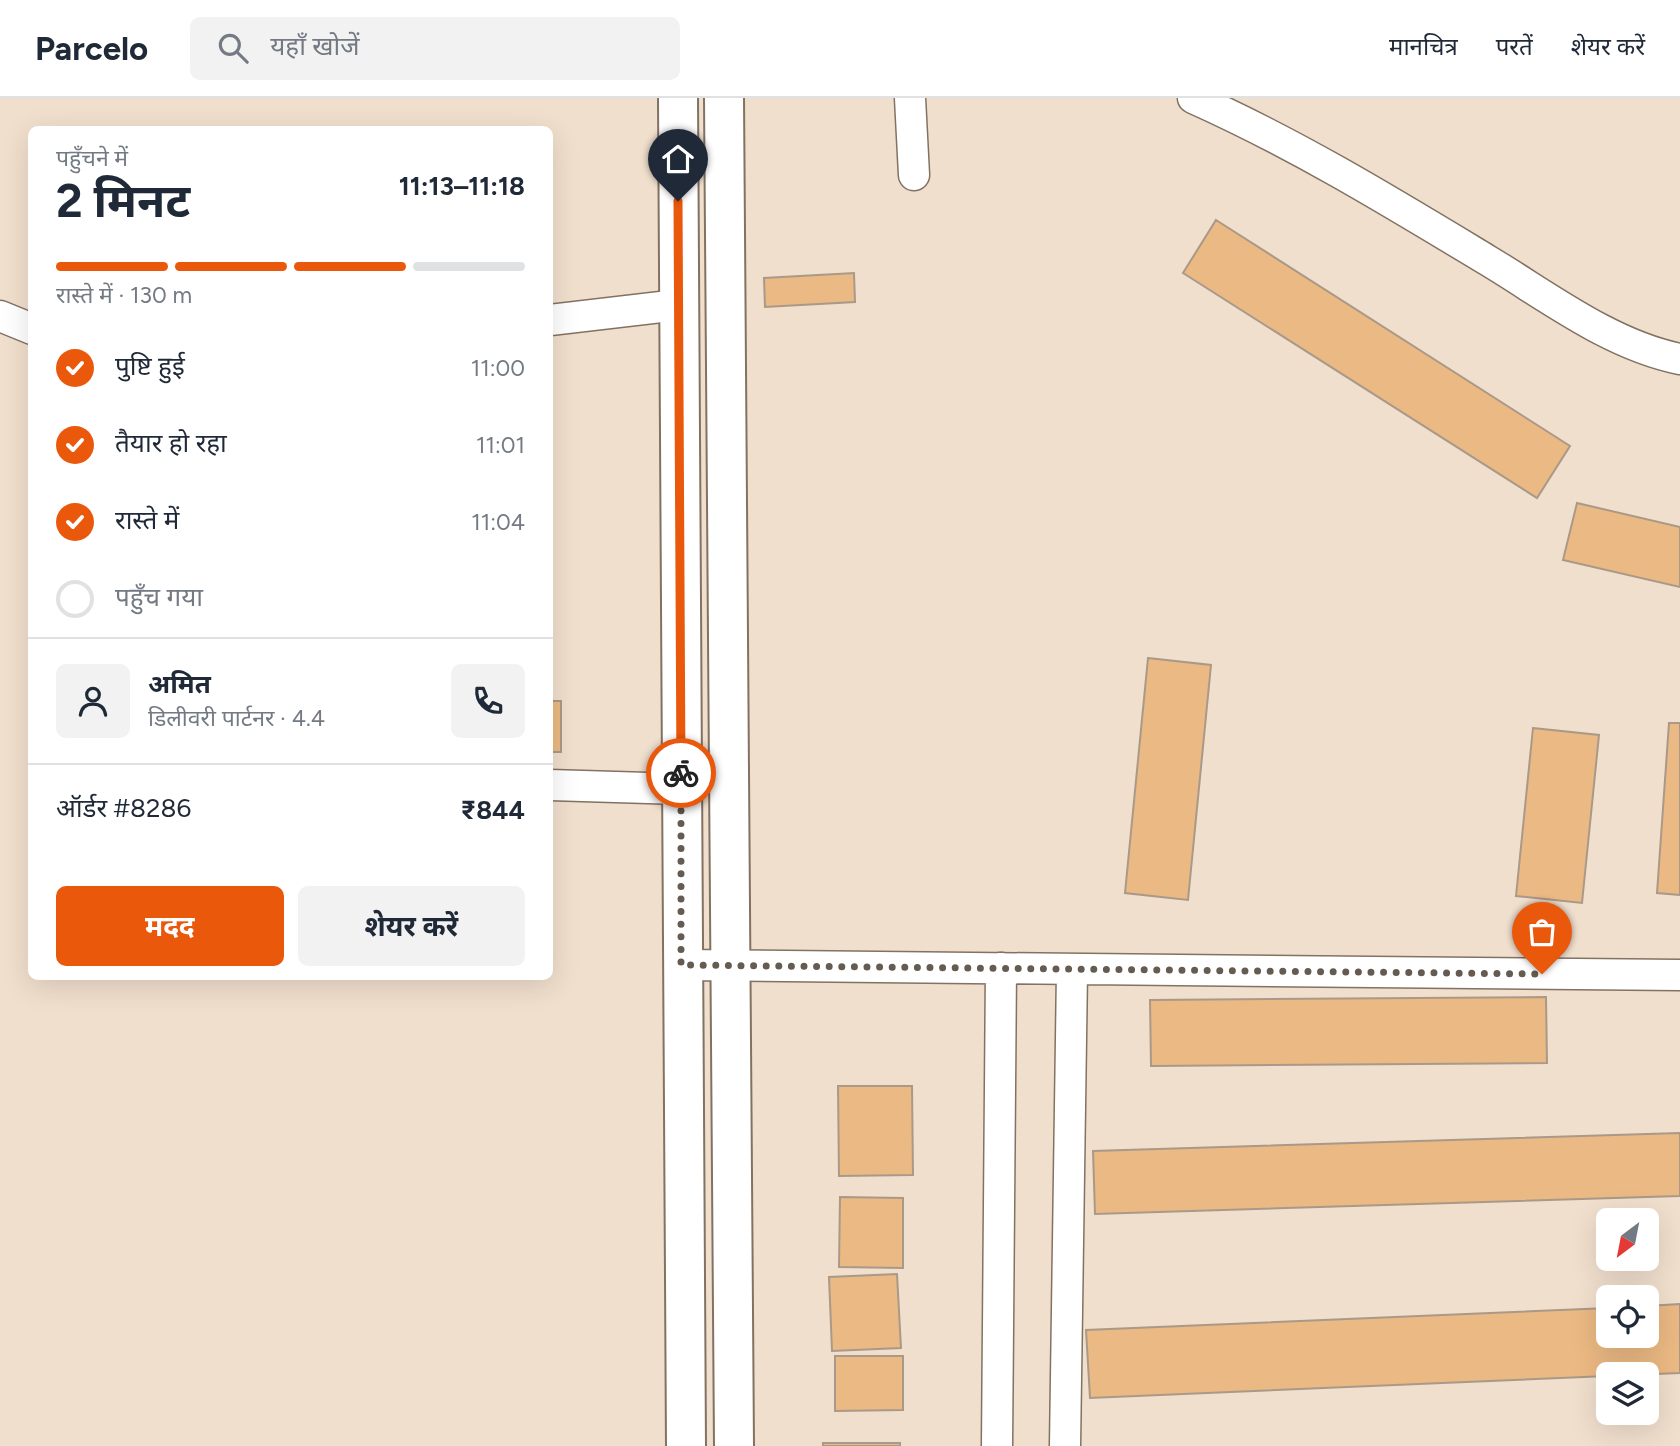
<!DOCTYPE html>
<html lang="hi">
<head>
<meta charset="utf-8">
<style>
	body { margin:0; font-family:Figtree,"Noto Sans Devanagari",sans-serif; background:#f2f2f3; color:#1f2937; height:100vh; display:flex; flex-direction:column; font-size:26px; white-space:nowrap }
	* { box-sizing:border-box; margin:0 }
	p { font-size:23px; color:#747a83 }
	.icon { flex:none; width:38px; height:38px; fill:none; stroke:currentColor; stroke-width:2; stroke-linecap:round; stroke-linejoin:round }
	.map { position:relative; flex:1; overflow:hidden }
	.drawer { position:absolute; left:28px; top:28px; width:525px; height:854px; display:flex; flex-direction:column; background:#fff; border-radius:10px; box-shadow:0 7px 28px #0002 }
	.drawer>* { flex:none }
	.needle { width:46px; rotate:212deg }
	.tools { position:absolute; left:1596px; top:1110px; display:grid; gap:14px }
	.tools a { display:grid; place-items:center; width:63px; height:63px; border-radius:10px; background:#fff; box-shadow:0 7px 28px #0002; font-size:35px }
	.pin { position:absolute; display:grid; place-items:center; width:60px; height:60px; color:#fff; margin:-72px -30px; border-radius:50% 50% 50% 0; rotate:-45deg; box-shadow:0 0 7px #0007 }
	.pin .icon { rotate:45deg }
	.courier { position:absolute; display:grid; place-items:center; width:70px; height:70px; margin:-35px; border:5px solid #ea580c; border-radius:50%; background:#fff; color:#222; box-shadow:0 2px 9px #0007 }
	.head em { font-style:normal; font-weight:700 }
	.head div { display:flex; flex-direction:column-reverse }
	.head { display:flex; align-items:center; justify-content:space-between; height:119px; padding:0 28px }
	h1 { font-size:46px; font-weight:700; line-height:52px }
	.bar { display:grid; grid-template-columns:repeat(4,1fr); gap:10px 7px; align-content:center; height:84px; padding:0 28px }
	.bar i { height:9px; border-radius:5px; background:#e0e1e3 }
	.bar .on { background:#ea580c }
	.bar p { grid-column:span 4 }
	.line { display:flex; align-items:center; gap:18px; padding:0 28px; border-top:2px solid #e0e1e3 }
	.line div { flex:1 }
	.round { display:grid; place-items:center; flex:none; width:74px; height:74px; border-radius:10px; background:#f2f2f3 }
	ol { padding:0 28px; list-style:none }
	li { display:flex; align-items:center; gap:21px; height:77px }
	li p { margin-inline-start:auto }
	li .icon { padding:7px; border-radius:50%; background:#ea580c; color:#fff; stroke-width:4 }
	li:last-child { color:#747a83 }
	li i { width:38px; height:38px; border:4px solid #e0e1e3; border-radius:50% }
	.button { display:flex; gap:14px; margin-top:auto; padding:14px 28px }
	.button a { flex:1; height:80px; border-radius:10px; background:#ea580c; color:#fff; font-size:28px; font-weight:700; line-height:80px; text-align:center }
	.button a+a { background:#f2f2f3; color:#1f2937 }
	header { display:flex; align-items:center; gap:42px; box-sizing:border-box; height:98px; padding:0 35px; background:#fff; border-bottom:2px solid #e0e1e3 }
	header strong { font-size:33px }
	nav { display:flex; gap:38px; margin-inline-start:auto; font-size:24px }
	.search { width:490px; height:63px; background:#f2f2f3; display:flex; align-items:center; gap:18px; box-sizing:border-box; padding:0 24px; border-radius:10px; color:#747a83; font-size:26px }
	.map>svg:first-child { display:block }
	.building { fill:#ebb983; stroke:#a98; stroke-width:2 }
	.lines { fill:none; stroke-linecap:round; stroke-linejoin:round }
	.minor-casing { stroke:#827262; stroke-width:33 }
	.highway-casing { stroke:#827262; stroke-width:42 }
	.minor { stroke:#fff; stroke-width:30 }
	.highway { stroke:#fff; stroke-width:38 }
	.done { stroke:#655b50; stroke-width:7; stroke-dasharray:0 12.6 }
	.route { stroke:#ea580c; stroke-width:9 }
</style>
</head>
<body>
<header>
<strong>Parcelo</strong>
<div class="search"><svg class="icon" aria-label="search" viewBox="0 0 24 24"><circle cx="10" cy="10" r="6"/><path d="M15 15l6 6"/></svg>यहाँ खोजें</div>
<nav><a>मानचित्र</a><a>परतें</a><a>शेयर करें</a></nav>
</header>
<div class="map">
<svg width="1680" height="1348" viewBox="0 0 1680 1348">
	<rect width="100%" height="100%" fill="#f1dfcd"/>
	<path class="building" d="M1216,122L1570,348L1537,400L1183,175Z
		M854,175L855,204L765,209L764,180Z
		M1577,405L1680,429V489L1563,462Z
		M1148,560L1211,567L1188,802L1125,795Z
		M550,603H561V654H550Z
		M1669,625H1680V797L1657,795Z
		M1533,630L1599,637L1582,805L1516,798Z
		M1546,899L1547,965L1151,968L1150,902Z
		M838,988H912L913,1077L839,1078Z
		M1680,1035V1098L1095,1116L1093,1053Z
		M840,1099L903,1100V1170L839,1169Z
		M897,1176L901,1250L832,1253L829,1179Z
		M1680,1206V1275L1090,1300L1086,1232L1608,1210V1237H1647V1208Z
		M835,1258H903V1312L835,1313Z
		M823,1345H900V1348H823Z"/>
	<g class="lines">
		<g class="minor-casing">
			<path id="minor" d="M910,0L914,77
				M1193,0C1296,46 1391,104 1487,162C1547,198 1610,247 1680,261
				M0,218L32,231
				M550,222L678,207
				M550,687L681,691
				M680,867L1680,877
				M997,1348L1001,870
				M1065,1348L1072,873"/>
		</g>
		<g class="highway-casing">
			<path id="highway" d="M678,0L686,1348
				M724,0L734,1348"/>
		</g>
		<use href="#minor" class="minor"/>
		<use href="#highway" class="highway"/>
	</g>
	<g class="lines">
		<path class="done" d="M681,675V867L1542,876"/>
		<path class="route" d="M678,103L681,675"/>
	</g>
</svg>
<div class="tools">
<a><svg class="needle" viewBox="-14 -14 28 28"><path d="M0-13l5 13h-10z" fill="#e53935"/><path d="M0 13l5-13h-10z" fill="#747a83"/></svg></a>
<a><svg class="icon" aria-label="locate" viewBox="0 0 24 24"><circle cx="12" cy="12" r="6"/><path d="M12 2v4M12 18v4M2 12h4M18 12h4"/></svg></a>
<a><svg class="icon" aria-label="layers" viewBox="0 0 24 24"><path d="M12 4l9 5-9 5-9-5zM3 14l9 5 9-5"/></svg></a>
</div>
<div class="pin" style="left:1542px;top:876px;background:#ea580c"><svg class="icon" aria-label="bag" viewBox="0 0 24 24"><path d="M5 8h14l-1 12H6zM9 8a3 3 0 0 1 6 0"/></svg></div>
<div class="pin" style="left:678px;top:103px;background:#1f2937"><svg class="icon" aria-label="home" viewBox="0 0 24 24"><path d="M3 11l9-7 9 7M6 9v11h12V9"/></svg></div>
<div class="courier" style="left:681px;top:675px"><svg class="icon" aria-label="bike" viewBox="0 0 24 24"><circle cx="6" cy="16" r="4"/><circle cx="18" cy="16" r="4"/><path d="M6 16l4-8h5l3 8M10 8l3 8H6M13 5h3"/></svg></div>
<section class="drawer">
<div class="head"><div><h1>2 मिनट</h1><p>पहुँचने में</p></div><em>11:13–11:18</em></div>
<div class="bar"><i class="on"></i><i class="on"></i><i class="on"></i><i></i><p>रास्ते में · 130 m</p></div>
<ol>
<li><svg class="icon" aria-label="check" viewBox="0 0 24 24"><path d="M5 12l5 5 9-10"/></svg>पुष्टि हुई<p>11:00</p></li>
<li><svg class="icon" aria-label="check" viewBox="0 0 24 24"><path d="M5 12l5 5 9-10"/></svg>तैयार हो रहा<p>11:01</p></li>
<li><svg class="icon" aria-label="check" viewBox="0 0 24 24"><path d="M5 12l5 5 9-10"/></svg>रास्ते में<p>11:04</p></li>
<li><i></i>पहुँच गया</li>
</ol>
<div class="line" style="height:126px"><a class="round"><svg class="icon" aria-label="person" viewBox="0 0 24 24"><circle cx="12" cy="8" r="4"/><path d="M4 21q1-7 8-7t8 7"/></svg></a><div><b>अमित</b><p>डिलीवरी पार्टनर · 4.4</p></div><a class="round"><svg class="icon" aria-label="phone" viewBox="0 0 24 24"><path d="M5 4h4l2 5-3 2q2 4 5 5l2-3 5 2v4C11 20 4 13 5 4z"/></svg></a></div>
<div class="line" style="height:91px"><div>ऑर्डर #8286</div><b>₹844</b></div>
<div class="button"><a>मदद</a><a>शेयर करें</a></div>
</section>
</div>
</body>
</html>
